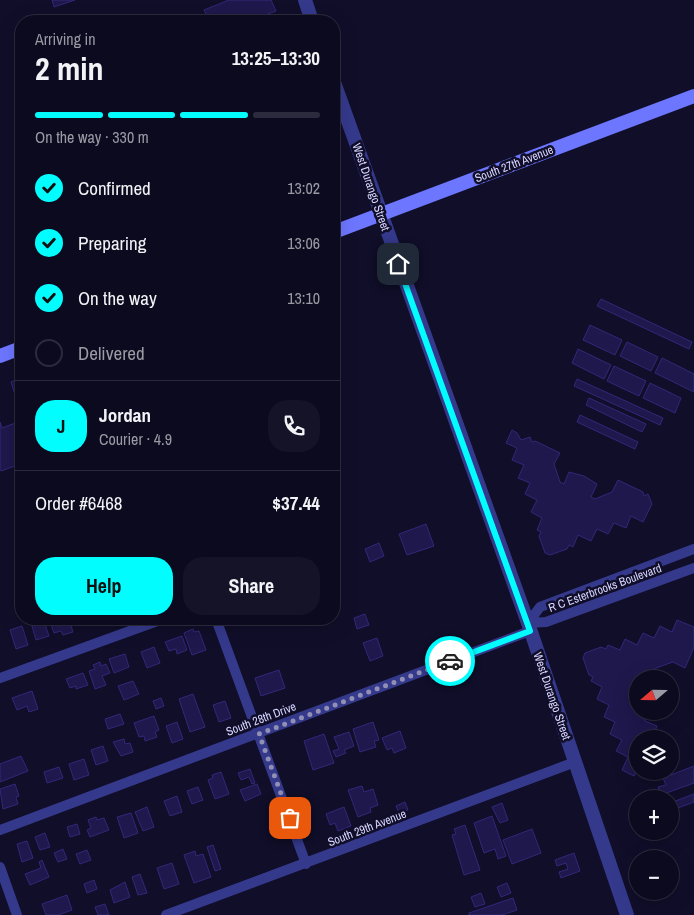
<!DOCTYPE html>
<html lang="en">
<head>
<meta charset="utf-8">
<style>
	body { margin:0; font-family:"Archivo Narrow",sans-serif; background:#151328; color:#f1f3f6; height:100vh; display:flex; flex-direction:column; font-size:19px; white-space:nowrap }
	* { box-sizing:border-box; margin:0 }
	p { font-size:16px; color:#9a9aa4 }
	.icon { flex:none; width:28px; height:28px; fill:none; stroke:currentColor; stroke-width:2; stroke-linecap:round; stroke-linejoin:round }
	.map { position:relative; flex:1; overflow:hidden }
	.drawer { position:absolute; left:15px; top:15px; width:325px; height:610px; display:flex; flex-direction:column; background:#0c0a1f; border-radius:20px; box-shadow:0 5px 20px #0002,0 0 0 1px #2c2b3d }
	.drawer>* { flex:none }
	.needle { width:32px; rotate:250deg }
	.tools { position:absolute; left:629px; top:670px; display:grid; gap:10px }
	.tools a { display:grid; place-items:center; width:50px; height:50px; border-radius:50%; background:#0c0a1f; box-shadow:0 5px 20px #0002,0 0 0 1px #2c2b3d; font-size:25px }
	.pin { position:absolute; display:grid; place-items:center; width:42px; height:42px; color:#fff; margin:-21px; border-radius:10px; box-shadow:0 2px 8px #0006 }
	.courier { position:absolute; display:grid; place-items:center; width:50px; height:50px; margin:-25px; border:4px solid #02fdff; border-radius:50%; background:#fff; color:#222; box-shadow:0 1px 6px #0007 }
	.overview em { font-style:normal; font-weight:700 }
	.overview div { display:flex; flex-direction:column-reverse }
	.overview { display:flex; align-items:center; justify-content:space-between; height:85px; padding:0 20px }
	h1 { font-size:32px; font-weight:700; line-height:38px }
	.bar { display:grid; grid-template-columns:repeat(4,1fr); gap:8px 5px; align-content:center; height:60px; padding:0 20px }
	.bar i { height:6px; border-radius:4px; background:#2c2b3d }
	.bar .current { background:#02fdff }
	.bar p { grid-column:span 4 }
	.line { display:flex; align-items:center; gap:12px; padding:0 20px; border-top:1px solid #2c2b3d }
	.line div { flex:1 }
	.round { display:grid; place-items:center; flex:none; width:52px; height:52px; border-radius:20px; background:#151328 }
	ol { padding:0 20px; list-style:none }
	li { display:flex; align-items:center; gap:15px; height:55px }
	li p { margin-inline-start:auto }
	li .icon { padding:5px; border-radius:50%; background:#02fdff; color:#111; stroke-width:4 }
	li:last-child { color:#9a9aa4 }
	li i { width:28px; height:28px; border:2px solid #2c2b3d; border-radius:50% }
	.cta { display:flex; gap:10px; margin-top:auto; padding:10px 20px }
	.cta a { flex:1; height:58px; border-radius:20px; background:#02fdff; color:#111; font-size:20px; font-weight:700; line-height:58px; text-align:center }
	.cta a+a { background:#151328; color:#f1f3f6 }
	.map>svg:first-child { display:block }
	.building { fill:#1e184c; stroke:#31287a }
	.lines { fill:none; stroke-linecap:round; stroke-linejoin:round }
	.minor { stroke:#35398c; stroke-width:10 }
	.tertiary { stroke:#35398c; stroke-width:14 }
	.secondary { stroke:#6d76ff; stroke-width:14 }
	.done { stroke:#9190b4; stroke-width:5; stroke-dasharray:0 9 }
	.route { stroke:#02fdff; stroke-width:6 }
	.labels { text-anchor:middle; stroke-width:5; stroke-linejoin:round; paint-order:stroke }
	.street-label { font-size:12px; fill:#d7d6ff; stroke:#100e29 }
</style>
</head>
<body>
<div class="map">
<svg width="694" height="915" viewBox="0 0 694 915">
	<rect width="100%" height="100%" fill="#100e29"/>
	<path class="building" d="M52,0H75L54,7Z
		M229,0H271L276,11L249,21H209L204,10Z
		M601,299L692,342L689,349L597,306Z
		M590,325L622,340L615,355L583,340Z
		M627,342L658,357L651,371L620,356Z
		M578,349L611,365L604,379L572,363Z
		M662,358L694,374V392L655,373Z
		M614,366L646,381L639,396L607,381Z
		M21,378V400L17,401L11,382Z
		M577,379L663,418L660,425L574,386Z
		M650,383L681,398L675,413L643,398Z
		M589,398L646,424L642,432L586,405Z
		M580,415L638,442L635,449L577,422Z
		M0,422L2,428L18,422L21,430V483L15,466L1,471L0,469Z
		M512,430L517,433L521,440L530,437L532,442L535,441L560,453L554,464L560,482L564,484L569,472L584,476L597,484L591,497L595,499L612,492L618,480L643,492L644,496L648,494L652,504L643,522L631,516L626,528L614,523L608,534L597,529L591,541L578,535L573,547L569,545L567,549L550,555L545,553L539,536L541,532L537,530L542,518L531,512L537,500L525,494L530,483L518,478L524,465L512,460L517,448L506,443Z
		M426,524L434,546L407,555L399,534Z
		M379,543L384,556L370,562L365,549Z
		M365,614L369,625L357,629L354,618Z
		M30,619H43L49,636L36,640Z
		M49,619H69L73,632L63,635L61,631L54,633Z
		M677,620L694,627V647L685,668L673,662L656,668L654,672L665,679H638V711H642L645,721L657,726L652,739H638V759L635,760L638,769L634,776L622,770L628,757L616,751L622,740L610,734L615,722L604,717L609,705L597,699L602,687L591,681L593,677L589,675L583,658L585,653L601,647L606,649L608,645L620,650L625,639L637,645L643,633L654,638L660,626L672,632Z
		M22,626L28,645L16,649L10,630Z
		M193,629L194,632L199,631L206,650L192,655L184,633Z
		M182,636L187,650L177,654L176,649L169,651L165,642Z
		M377,638L383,656L370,661L363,643Z
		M154,647L160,663L147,668L141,652Z
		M125,654L129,667L114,673L109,659Z
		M100,662L101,666L106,664L110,673L102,676L106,685L95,689L89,671L95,669L93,665Z
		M279,670L285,688L261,696L255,678Z
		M83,673L88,685L76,689V686L70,688L66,679Z
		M133,681L139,694L124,700L118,686Z
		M32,691L38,709L29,712L27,706L17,710L12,698Z
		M193,694L205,727L190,732L179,699Z
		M161,698L164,706L156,709L153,701Z
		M225,701L231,718L219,722L213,705Z
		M120,714L124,724L108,729L105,719Z
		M154,716L159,730L155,732L157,737L145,741L144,736L139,737L134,723Z
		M177,722L183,739L172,743L166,726Z
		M373,722L379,740L374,741L376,747L360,752L353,729Z
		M400,731L406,748L394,753L392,748L387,750L382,738Z
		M349,732L354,746L344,750L346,753L336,757L333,751L339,749L334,737Z
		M324,734L334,763L313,770L304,741Z
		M124,739L125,744L130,743L133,752L121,756L113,742Z
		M103,746L108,761L96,765L91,750Z
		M21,756L28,771L0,782V764Z
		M84,759L89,775L74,780L69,764Z
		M694,766V783L661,795L658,787L666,785L663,778Z
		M59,767L63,778L47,783L44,772Z
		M250,769L255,783L252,784L249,777L241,780L238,773Z
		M221,772L229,794L215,799L208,780L213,778L212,775Z
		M15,784L19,796L16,797L18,804L3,809L0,789Z
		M257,784L261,794L245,801L240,790Z
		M362,786L364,792L373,789L378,805L370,808L371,812L358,817L348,790Z
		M198,787L203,800L192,804L187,791Z
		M694,794V802L670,811V803Z
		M177,796L182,812L170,816L164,801Z
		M405,802L408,810L399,813L396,806Z
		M502,803L508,820L500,823L492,807Z
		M147,807L154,827L143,831L135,812Z
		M344,807L351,826L338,831L335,823L330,825L326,814Z
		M131,813L138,833L124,838L117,817Z
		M492,816L506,856L498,859L495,849L484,853L474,823Z
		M96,817L97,820L104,818L109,830L90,837L87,830L91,828L88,820Z
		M77,824L80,834L70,837L67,827Z
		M465,825L480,870L464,875L452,835L456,834L454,829Z
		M532,829L541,853L512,864L503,840Z
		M45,833L50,847L40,850L35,837Z
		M27,841L33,858L22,862L17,844Z
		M213,845L221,869L215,871L207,847Z
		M63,849L67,859L58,862L54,853Z
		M87,850L91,860L80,864L76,854Z
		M195,851L196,856L203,854L211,877L194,883L184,855Z
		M574,853L580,871L561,878L559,872L568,869L566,863L557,866L555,860Z
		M42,860L49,877L30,885L25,874L41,868L39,862Z
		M172,863L179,884L164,889L157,868Z
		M140,874L147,893L138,895L132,877Z
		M94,880L97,889L87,893L84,884Z
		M125,882L130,897L114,903L110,890Z
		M507,883L511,893L501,897L497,887Z
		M481,893L485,904L475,907L471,897Z
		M67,895L72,910L58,915H46L42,904Z
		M513,898L517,910L502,915H469V913Z
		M105,904L109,915H98L95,907Z"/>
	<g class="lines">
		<path class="minor" d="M216,619L306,864
			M528,623L540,607L694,549
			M528,623L546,622L694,568
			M0,678L163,619
			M0,830L530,631
			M0,867L17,915
			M166,915L575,762"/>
		<path class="tertiary" d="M305,0L312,21
			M334,82L528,623L627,915"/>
		<path class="secondary" d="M334,232L694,96
			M0,356L21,348"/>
	</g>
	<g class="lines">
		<path class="done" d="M290,818L259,734L450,661"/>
		<path class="route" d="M398,264L530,631L450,661"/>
	</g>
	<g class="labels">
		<g class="street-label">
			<text transform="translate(514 164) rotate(-21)" y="4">South 27th Avenue</text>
			<text transform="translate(371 187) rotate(71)" y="4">West Durango Street</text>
			<text transform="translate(605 588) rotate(-20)" y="4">R C Esterbrooks Boulevard</text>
			<text transform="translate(552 696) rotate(71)" y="4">West Durango Street</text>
			<text transform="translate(261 719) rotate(-21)" y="4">South 28th Drive</text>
			<text transform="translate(367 828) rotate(-21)" y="4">South 29th Avenue</text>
		</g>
	</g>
</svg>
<div class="tools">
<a><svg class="needle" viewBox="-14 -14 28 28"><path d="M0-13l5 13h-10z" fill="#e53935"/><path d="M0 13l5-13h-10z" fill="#9a9aa4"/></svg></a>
<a><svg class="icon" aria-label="layers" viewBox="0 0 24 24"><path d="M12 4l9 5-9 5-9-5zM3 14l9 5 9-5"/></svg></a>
<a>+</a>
<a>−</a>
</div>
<div class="pin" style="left:290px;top:818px;background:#ea580c"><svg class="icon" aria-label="bag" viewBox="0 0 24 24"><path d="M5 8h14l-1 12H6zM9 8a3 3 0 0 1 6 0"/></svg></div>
<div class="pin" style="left:398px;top:264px;background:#1f2937"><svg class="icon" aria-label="home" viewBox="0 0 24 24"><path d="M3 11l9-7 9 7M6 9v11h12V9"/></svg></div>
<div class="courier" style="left:450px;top:661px"><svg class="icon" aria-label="car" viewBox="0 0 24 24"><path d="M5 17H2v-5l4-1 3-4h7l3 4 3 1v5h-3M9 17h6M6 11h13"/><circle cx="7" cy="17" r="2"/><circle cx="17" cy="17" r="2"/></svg></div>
<section class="drawer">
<div class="overview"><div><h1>2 min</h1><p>Arriving in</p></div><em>13:25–13:30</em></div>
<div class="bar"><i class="current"></i><i class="current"></i><i class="current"></i><i></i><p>On the way · 330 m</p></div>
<ol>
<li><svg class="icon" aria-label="check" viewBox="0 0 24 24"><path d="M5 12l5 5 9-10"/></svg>Confirmed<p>13:02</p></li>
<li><svg class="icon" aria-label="check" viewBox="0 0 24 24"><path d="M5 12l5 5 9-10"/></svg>Preparing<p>13:06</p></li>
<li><svg class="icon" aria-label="check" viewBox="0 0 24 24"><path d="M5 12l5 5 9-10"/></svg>On the way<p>13:10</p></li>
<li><i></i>Delivered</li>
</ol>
<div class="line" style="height:90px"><b class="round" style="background:#02fdff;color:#111">J</b><div><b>Jordan</b><p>Courier · 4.9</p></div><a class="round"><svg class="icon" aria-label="phone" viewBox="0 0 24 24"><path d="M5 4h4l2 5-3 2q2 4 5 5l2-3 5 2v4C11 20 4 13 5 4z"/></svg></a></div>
<div class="line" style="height:65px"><div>Order #6468</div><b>$37.44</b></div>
<div class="cta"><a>Help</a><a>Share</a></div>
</section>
</div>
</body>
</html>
